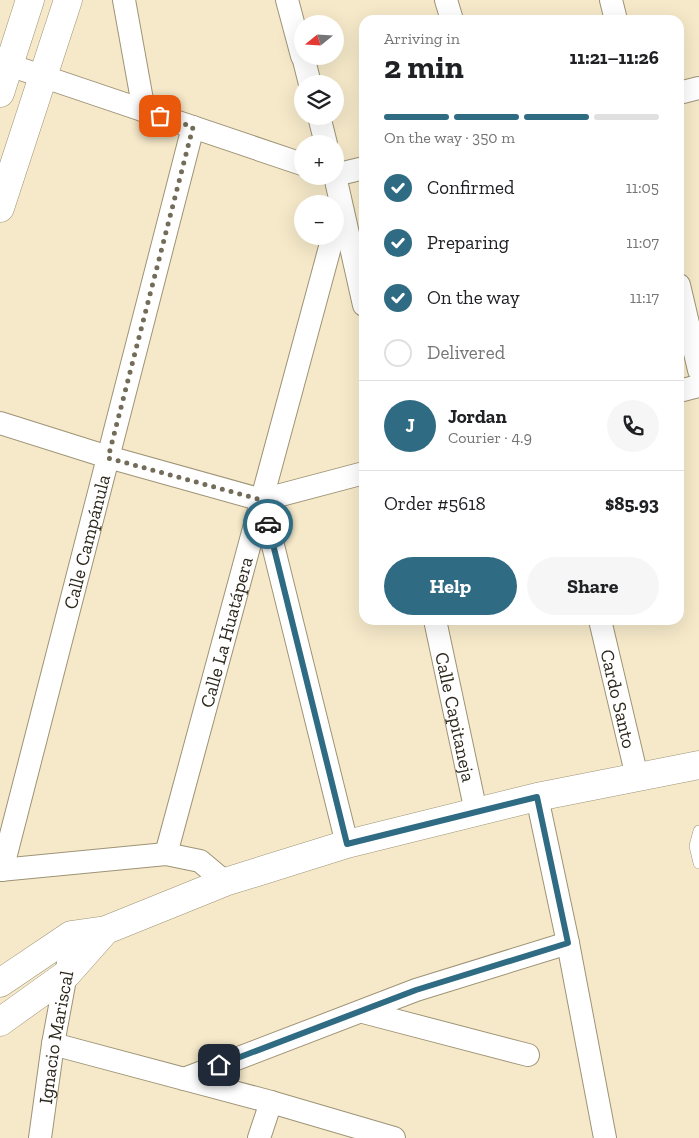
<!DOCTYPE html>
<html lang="en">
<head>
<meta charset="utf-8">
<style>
	body { margin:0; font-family:"Zilla Slab",serif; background:#f6f6f6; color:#202124; height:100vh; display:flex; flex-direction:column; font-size:19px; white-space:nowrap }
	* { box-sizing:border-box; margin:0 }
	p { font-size:16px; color:#757577 }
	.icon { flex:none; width:28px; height:28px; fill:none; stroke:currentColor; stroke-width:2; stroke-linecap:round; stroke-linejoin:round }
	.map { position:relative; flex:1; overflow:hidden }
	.details { position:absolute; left:359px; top:15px; width:325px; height:610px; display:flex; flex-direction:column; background:#fff; border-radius:15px; box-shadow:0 5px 20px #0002 }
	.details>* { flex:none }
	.needle { width:32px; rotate:252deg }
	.fabs { position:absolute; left:294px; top:15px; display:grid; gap:10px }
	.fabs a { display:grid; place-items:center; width:50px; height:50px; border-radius:50%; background:#fff; box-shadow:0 5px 20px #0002; font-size:25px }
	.pin { position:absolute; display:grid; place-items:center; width:42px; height:42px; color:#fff; margin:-21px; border-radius:10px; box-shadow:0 2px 8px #0006 }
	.courier { position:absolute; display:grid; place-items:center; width:50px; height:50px; margin:-25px; border:4px solid #2f6b83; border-radius:50%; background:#fff; color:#222; box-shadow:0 1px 6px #0007 }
	.head em { font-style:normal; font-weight:800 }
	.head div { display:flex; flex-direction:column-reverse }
	.head { display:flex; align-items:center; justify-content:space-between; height:85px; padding:0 25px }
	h1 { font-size:32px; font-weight:800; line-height:38px }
	.bar { display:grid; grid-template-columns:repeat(4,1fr); gap:8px 5px; align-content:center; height:60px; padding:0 25px }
	.bar i { height:6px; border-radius:4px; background:#e0e0e0 }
	.bar .selected { background:#2f6b83 }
	.bar p { grid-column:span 4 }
	.line { display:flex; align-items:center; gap:12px; padding:0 25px; border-top:1px solid #e0e0e0 }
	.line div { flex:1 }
	.round { display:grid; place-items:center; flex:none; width:52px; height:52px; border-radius:26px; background:#f6f6f6 }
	ol { padding:0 25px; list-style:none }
	li { display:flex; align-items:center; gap:15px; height:55px }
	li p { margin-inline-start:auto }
	li .icon { padding:5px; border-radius:50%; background:#2f6b83; color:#fff; stroke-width:4 }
	li:last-child { color:#757577 }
	li i { width:28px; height:28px; border:2px solid #e0e0e0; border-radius:50% }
	.button { display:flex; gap:10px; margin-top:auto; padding:10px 25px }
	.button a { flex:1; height:58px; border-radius:30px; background:#2f6b83; color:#fff; font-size:20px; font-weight:800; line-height:58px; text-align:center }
	.button a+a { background:#f6f6f6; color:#202124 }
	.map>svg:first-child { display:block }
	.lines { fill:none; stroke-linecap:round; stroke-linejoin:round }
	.lane-casing { stroke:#9e9376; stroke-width:12 }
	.street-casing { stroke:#9e9376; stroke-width:24 }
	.secondary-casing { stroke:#9e9376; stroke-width:29 }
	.lane { stroke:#fff; stroke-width:11 }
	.street { stroke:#fff; stroke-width:22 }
	.secondary { stroke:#fff; stroke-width:28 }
	.done { stroke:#726c59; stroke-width:5; stroke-dasharray:0 9 }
	.route { stroke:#2f6b83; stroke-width:6 }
	.labels { text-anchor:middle; stroke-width:4; stroke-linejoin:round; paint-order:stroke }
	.street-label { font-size:19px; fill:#2c281c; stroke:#fff }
</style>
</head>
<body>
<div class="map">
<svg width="699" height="1138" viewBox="0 0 699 1138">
	<rect width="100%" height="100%" fill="#f5e9c9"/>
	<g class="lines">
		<g class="lane-casing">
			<path id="lane" d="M699,831L695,846L699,863"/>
		</g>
		<g class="street-casing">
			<g id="street">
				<path d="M124,0L144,111"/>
				<path d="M287,0L302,56"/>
				<path d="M446,0L452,20"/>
				<path d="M611,0L616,20"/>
				<path d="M303,56L310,84"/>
				<path d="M9,65L302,164"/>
				<path d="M679,93L699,88"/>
				<path d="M319,116L326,144"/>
				<path d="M335,175L364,168"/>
				<path d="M335,176L364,305"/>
				<path d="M679,285L699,370"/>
				<path d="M679,391L699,386"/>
				<path d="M0,423L108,457L262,500L364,473"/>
				<path d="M262,501L347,844"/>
				<path id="s1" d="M435,620L476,812"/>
				<path id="s2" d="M600,620L637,777"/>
				<path d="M537,797L568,943L605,1138"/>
				<path id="s3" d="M166,854L333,236"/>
				<path d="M0,870L166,854L200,861L225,882"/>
				<path id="s4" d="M2,870L193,127"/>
				<path d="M363,1012L528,1055"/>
				<path d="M53,1044L271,1102L394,1138"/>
				<path d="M184,1079L416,990L568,943"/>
				<path id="s5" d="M40,1138L53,1044L68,963"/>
				<path d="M259,1138L271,1102"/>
			</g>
		</g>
		<g class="secondary-casing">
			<path id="secondary" d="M0,93L30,0
				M0,208L68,0
				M0,983L71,935L106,930L225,882L347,844L537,797L699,765
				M0,1022L67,974L106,930"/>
		</g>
		<use href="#lane" class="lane"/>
		<use href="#street" class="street"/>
		<use href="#secondary" class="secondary"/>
	</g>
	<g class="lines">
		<path class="done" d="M160,116L193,127L108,458L262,500L268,524"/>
		<path class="route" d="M219,1065L416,990L568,943L537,797L347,844L268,524"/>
	</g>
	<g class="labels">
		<g class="street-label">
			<text dy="7" stroke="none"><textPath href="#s4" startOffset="339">Calle Campánula</textPath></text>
			<text dy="7" stroke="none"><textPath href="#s3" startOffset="230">Calle La Huatápera</textPath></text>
			<text dy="7" stroke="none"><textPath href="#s2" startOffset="81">Cardo Santo</textPath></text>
			<text dy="7" stroke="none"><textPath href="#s1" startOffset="99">Calle Capitaneja</textPath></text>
			<text dy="7" stroke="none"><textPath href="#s5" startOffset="102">Ignacio Mariscal</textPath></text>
		</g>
	</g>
</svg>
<div class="fabs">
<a><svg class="needle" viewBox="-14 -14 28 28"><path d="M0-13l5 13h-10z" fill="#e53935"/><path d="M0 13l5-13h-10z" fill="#757577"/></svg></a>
<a><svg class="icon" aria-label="layers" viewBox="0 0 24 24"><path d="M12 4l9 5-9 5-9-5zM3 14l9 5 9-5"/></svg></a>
<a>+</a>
<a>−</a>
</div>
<div class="pin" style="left:160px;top:116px;background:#ea580c"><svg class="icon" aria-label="bag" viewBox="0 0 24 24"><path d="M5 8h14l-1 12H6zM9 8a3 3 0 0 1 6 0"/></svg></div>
<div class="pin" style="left:219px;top:1065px;background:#1f2937"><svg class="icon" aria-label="home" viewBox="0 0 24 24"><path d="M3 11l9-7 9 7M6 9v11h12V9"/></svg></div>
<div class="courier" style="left:268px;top:524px"><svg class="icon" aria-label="car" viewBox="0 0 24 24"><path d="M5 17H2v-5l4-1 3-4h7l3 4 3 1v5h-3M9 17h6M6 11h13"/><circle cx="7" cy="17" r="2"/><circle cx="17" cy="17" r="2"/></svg></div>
<section class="details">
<div class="head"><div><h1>2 min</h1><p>Arriving in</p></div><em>11:21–11:26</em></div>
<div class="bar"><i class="selected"></i><i class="selected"></i><i class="selected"></i><i></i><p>On the way · 350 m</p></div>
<ol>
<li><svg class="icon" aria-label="check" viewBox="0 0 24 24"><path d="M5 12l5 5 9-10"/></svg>Confirmed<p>11:05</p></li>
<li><svg class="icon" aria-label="check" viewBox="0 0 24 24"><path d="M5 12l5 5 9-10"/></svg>Preparing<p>11:07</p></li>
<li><svg class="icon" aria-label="check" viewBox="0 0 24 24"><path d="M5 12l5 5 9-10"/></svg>On the way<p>11:17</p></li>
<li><i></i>Delivered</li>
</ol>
<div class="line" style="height:90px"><b class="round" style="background:#2f6b83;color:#fff">J</b><div><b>Jordan</b><p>Courier · 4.9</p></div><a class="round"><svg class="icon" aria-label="phone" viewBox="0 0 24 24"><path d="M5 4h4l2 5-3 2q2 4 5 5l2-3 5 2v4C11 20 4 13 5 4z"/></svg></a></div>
<div class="line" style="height:65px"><div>Order #5618</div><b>$85.93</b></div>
<div class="button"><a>Help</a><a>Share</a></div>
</section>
</div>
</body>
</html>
